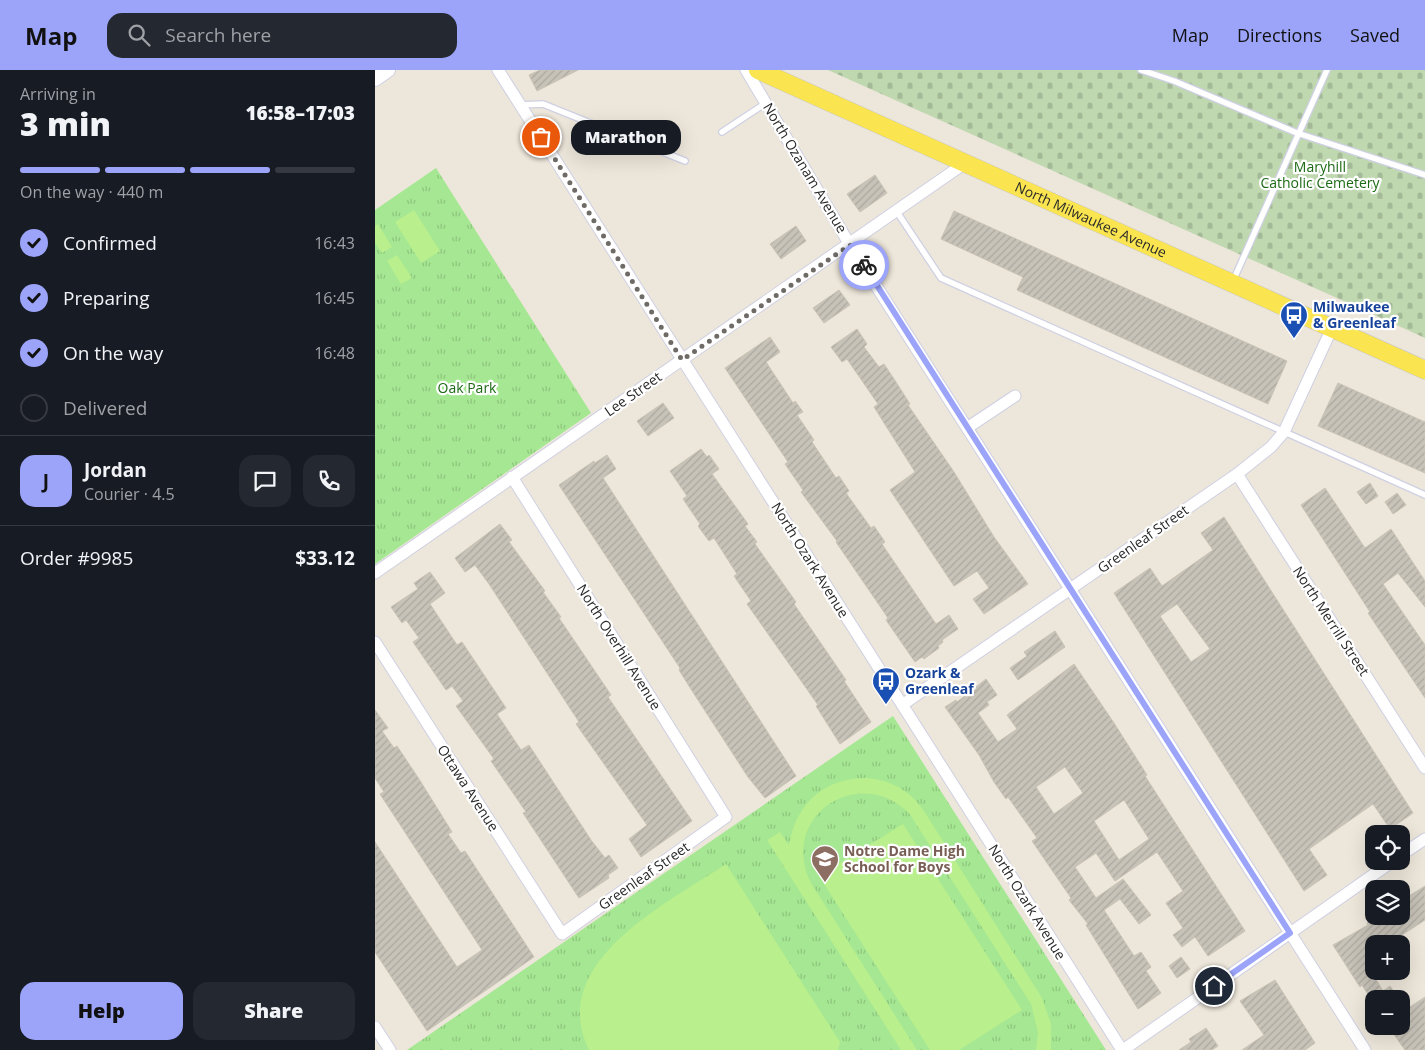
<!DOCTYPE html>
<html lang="en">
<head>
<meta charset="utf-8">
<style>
	body { margin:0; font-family:"Open Sans",sans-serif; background:#242831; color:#f1f3f6; height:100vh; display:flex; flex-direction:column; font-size:19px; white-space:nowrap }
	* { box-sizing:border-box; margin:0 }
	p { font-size:16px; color:#9ea1a6 }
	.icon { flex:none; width:28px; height:28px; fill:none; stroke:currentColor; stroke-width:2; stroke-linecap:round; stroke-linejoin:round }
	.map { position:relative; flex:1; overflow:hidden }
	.panel { display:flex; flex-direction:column; background:#171b24; width:375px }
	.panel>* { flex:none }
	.buttons { position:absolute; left:990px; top:755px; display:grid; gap:10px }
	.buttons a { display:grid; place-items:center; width:45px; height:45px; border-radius:10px; background:#171b24; box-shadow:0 5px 20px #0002; font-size:25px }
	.pin { position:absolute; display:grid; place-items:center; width:42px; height:42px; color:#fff; margin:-21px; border:2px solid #fff; border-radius:50%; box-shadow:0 1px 5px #0007 }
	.courier { position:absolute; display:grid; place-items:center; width:50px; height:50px; margin:-25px; border:4px solid #9ca4fa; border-radius:50%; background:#fff; color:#222; box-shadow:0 1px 6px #0007 }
	.bubble { position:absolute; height:35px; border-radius:15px; background:#171b24; box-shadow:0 5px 20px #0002; font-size:16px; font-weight:800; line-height:35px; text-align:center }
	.overview em { font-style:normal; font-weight:800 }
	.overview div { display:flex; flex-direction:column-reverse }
	.overview { display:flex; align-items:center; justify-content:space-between; height:85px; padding:0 20px }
	h1 { font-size:32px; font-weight:800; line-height:38px }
	.bar { display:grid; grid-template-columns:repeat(4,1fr); gap:8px 5px; align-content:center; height:60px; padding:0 20px }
	.bar i { height:6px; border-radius:4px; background:#363941 }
	.bar .active { background:#9ca4fa }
	.bar p { grid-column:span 4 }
	.line { display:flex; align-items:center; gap:12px; padding:0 20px; border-top:1px solid #363941 }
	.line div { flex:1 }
	.round { display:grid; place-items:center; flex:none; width:52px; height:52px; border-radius:15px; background:#242831 }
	ol { padding:0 20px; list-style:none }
	li { display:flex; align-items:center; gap:15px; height:55px }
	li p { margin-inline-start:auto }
	li .icon { padding:5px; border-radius:50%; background:#9ca4fa; color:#111; stroke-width:4 }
	li:last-child { color:#9ea1a6 }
	li i { width:28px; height:28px; border:2px solid #363941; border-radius:50% }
	.action { display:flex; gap:10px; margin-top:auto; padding:10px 20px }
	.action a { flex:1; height:58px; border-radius:15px; background:#9ca4fa; color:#111; font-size:20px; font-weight:800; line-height:58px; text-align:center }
	.action a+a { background:#242831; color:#f1f3f6 }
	header { display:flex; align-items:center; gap:30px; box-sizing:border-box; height:70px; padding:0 25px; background:#9ca4fa; color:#111 }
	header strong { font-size:24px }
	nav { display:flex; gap:28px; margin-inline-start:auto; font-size:18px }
	.search { width:350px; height:45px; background:#242831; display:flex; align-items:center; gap:12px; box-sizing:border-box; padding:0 18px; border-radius:15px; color:#9ea1a6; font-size:19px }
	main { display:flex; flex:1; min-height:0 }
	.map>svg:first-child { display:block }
	.cemetery { fill:url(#cemetery-stones) }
	.park { fill:url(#park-tufts) }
	.pitch { fill:#baef8d }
	.building { fill:url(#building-hatch); stroke:#c8c3b3; fill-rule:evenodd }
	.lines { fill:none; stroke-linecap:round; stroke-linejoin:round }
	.service-casing { stroke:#cfd0e3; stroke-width:8 }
	.minor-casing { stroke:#cfd0e3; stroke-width:13 }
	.tertiary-casing { stroke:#cfd0e3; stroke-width:16 }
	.primary-casing { stroke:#c7c7c7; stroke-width:19 }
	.service { stroke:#fff; stroke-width:5.5 }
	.minor { stroke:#fff; stroke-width:11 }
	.tertiary { stroke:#fff; stroke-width:14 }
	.primary { stroke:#fae551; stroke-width:18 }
	.done { stroke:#6e6b67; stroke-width:5; stroke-dasharray:0 9 }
	.route { stroke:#9ca4fa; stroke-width:6 }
	.labels { text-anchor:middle; stroke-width:4.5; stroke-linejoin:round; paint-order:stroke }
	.park-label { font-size:14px; fill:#1d6a15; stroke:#fff }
	.street-label { font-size:14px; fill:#292929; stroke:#fff }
	.transit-label { font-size:14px; font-weight:bold; fill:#164399; stroke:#fff; text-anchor:start }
	.education-label { font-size:14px; font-weight:bold; fill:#785e54; stroke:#fff; text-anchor:start }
</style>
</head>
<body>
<header>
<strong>Map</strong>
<div class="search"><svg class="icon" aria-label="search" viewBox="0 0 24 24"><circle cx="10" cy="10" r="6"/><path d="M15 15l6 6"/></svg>Search here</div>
<nav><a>Map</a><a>Directions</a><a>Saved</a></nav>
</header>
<main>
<section class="panel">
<div class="overview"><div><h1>3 min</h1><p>Arriving in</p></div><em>16:58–17:03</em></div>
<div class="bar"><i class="active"></i><i class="active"></i><i class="active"></i><i></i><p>On the way · 440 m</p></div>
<ol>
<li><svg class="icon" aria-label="check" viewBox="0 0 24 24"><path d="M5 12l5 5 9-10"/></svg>Confirmed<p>16:43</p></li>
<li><svg class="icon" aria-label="check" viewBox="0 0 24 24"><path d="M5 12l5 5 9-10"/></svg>Preparing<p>16:45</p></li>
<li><svg class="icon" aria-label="check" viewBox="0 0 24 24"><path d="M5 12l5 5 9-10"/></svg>On the way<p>16:48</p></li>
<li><i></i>Delivered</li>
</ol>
<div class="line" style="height:90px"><b class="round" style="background:#9ca4fa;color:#111">J</b><div><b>Jordan</b><p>Courier · 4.5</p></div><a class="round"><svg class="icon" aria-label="chat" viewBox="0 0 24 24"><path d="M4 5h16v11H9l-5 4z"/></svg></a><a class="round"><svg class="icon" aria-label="phone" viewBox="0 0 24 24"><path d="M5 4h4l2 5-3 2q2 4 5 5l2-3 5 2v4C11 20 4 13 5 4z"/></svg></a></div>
<div class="line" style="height:65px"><div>Order #9985</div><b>$33.12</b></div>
<div class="action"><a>Help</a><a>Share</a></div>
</section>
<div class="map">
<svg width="1050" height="980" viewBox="0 0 1050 980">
	<defs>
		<pattern id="cemetery-stones" width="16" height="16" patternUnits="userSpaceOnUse" patternTransform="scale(1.25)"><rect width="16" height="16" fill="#bfd8b0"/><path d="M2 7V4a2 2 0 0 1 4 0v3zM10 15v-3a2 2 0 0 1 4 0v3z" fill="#a4b997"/></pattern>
		<pattern id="park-tufts" width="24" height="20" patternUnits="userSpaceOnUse" patternTransform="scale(1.25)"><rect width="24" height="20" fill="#a5e792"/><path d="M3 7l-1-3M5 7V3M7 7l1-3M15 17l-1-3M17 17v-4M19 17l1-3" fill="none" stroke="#8ec67e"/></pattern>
		<pattern id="building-hatch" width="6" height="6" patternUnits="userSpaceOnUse" patternTransform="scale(1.25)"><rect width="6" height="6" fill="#c8c3b9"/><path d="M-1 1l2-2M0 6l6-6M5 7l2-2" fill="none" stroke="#aca89f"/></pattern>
	</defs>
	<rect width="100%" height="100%" fill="#ede6da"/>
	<path class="cemetery" d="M453,0H1050V268L971,232Z"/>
	<path class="park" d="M61,98L216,343L0,494V140Z
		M518,646L731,980H32Z"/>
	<path class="pitch" d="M39,140L65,181L46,193L20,152Z
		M3,154L17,177L7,183L0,173V156Z
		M22,185L37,208L26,214L12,191Z
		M493,708C518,711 535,721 549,741L667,928L676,954V980H661L663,962L656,934L534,743C482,693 403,748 436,813L542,980H526L392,770L405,762L414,775C421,733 450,707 493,708Z
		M528,754L647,940L584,980H555L444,806Z
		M351,794L465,972L463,980H214C171,892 293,833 351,794Z"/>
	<path class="building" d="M165,0H203L162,21L154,5Z
		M500,105L512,123L485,142L472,124Z
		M579,141L912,291L893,334L642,220L648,207L566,169Z
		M421,156L431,171L406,189L395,174Z
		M464,220L475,235L449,253L438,238Z
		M482,259L492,274L489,277L504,297L509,294L519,309L535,334L533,335L579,402L619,467L653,514L609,544L598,529L614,518L602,501L579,516L515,420L540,402L499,337L503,334L472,289L467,292L456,277Z
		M395,267L405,282L391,292L418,333L420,331L428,342L422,345L439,370L437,372L461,408L464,406L474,421L471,423L496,458L499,456L510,472L507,474L561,554L574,545L583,559L567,570L568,572L563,576L564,578L549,589L547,587L540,592L511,550L513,548L461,472L462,471L426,422L428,420L410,394L413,392L350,298Z
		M963,313L1050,352V403L943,356Z
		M288,333L299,348L273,366L262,351Z
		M326,379L332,387L334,385L344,399L337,404L373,454L370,456L382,472L380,474L421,532L419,534L471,610L469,611L496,652L465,674L441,636L443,635L372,534L376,531L359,506L362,504L339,468L334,471L323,456L325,454L308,429L312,426L295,401Z
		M232,385L241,399L228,408L421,706L390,728L373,707L321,627L304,600L305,598L184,415L219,391L220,393Z
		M995,413L1003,426L991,434L982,422Z
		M950,418L990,478L1016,459L1050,511V537L1023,503L1008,514L1050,575V628L993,543L995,542L926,435Z
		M1022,423L1031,435L1018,444L1010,432Z
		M849,447L1038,743L1015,759L998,734L934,779L952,805L929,821L739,523L775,498L787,516L838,480L826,463ZM802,534L835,579L816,592L785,546Z
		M125,454L137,470L134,472L170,521L168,522L186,547L184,548L236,625L233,627L317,751L266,787L254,769L272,755L201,654L204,652L114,514L100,495L90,502L80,488Z
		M55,502L70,523L55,534L82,575L87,572L131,638L122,644L146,680L154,675L216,770L230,788L234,785L243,798L233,805L234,808L204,828L148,743L151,742L116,691L119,689L81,636L88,631L77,616L71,620L38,572L44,568L31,550L27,553L16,537L43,519L39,513Z
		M680,561L690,577L643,610L635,598L652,586L649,582Z
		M699,594L739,653L772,705L770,706L870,861L833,886L820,867L807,877L798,865L808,858L791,833L808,821L782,782L740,811L721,783L700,797L721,828L748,809L776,845L764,854L745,829L729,840L759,886L766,882L776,897L771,901L786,923L763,939L711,855L713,854L694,830L696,828L657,771L662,768L633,727L631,729L619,712L604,685L570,637L581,630L582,632L611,609L622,625L612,632L614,635L603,643L623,672L642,659L632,645ZM690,697L708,723L679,744L661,717ZM749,730L774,769L744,790L719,751Z
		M0,640L13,658L7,661L19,678L22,676L44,709L77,762L73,764L86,783L90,781L99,795L159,887L52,961L0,882V772L82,897L107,880L5,724L9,722L0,708Z
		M1050,816V850L1013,874H999V888L991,893L1008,921L1015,916L1024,929H996L987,915L985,917L958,875L993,855L992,853L1002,846H1026V831Z
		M806,887L815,899L802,908L794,896Z
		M900,910L940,973L930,980H867L889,965L865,931Z
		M1050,927V980H1030L1013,956H1026V943Z
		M831,958L843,976L837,980H804L816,972L814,969Z"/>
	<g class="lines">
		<g class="service-casing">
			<path id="service" d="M766,0L799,11L922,63L1050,105
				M145,35L168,34L310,91
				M347,62L391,33
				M522,142L566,208L1050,425
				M858,211L952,0"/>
		</g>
		<g class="minor-casing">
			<path id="minor" d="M123,0L747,980
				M371,0L475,175L990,980
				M592,358L640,326
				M862,404L1050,698
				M0,503L590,93
				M0,572L187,864L351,747L137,407
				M527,635L862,404L896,377L909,362L957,258
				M1026,785L1050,769
				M0,957L15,980
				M748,980L1018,791"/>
		</g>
		<g class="tertiary-casing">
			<path id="tertiary" d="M0,9L13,0"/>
		</g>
		<g class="primary-casing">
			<g id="primary">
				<path id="s1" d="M383,0L1050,300"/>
			</g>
		</g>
		<use href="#service" class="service"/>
		<use href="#minor" class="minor"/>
		<use href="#tertiary" class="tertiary"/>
		<use href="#primary" class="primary"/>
	</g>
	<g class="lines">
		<path class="done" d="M166,67L307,290L475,175L489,195"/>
		<path class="route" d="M489,195L915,863L839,916"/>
	</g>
	<defs>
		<g id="bus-pin" transform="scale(1.4375)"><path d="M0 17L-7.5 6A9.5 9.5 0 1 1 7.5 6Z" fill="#1a4fb4" stroke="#fff"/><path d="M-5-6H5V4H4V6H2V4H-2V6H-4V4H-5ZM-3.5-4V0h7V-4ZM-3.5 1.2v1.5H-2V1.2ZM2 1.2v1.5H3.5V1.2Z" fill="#fff"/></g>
		<g id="school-pin" transform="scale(1.4375)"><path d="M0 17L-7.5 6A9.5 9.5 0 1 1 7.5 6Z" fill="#8d6e63" stroke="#fff"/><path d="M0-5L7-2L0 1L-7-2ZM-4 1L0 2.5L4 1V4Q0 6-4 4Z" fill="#fff"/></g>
	</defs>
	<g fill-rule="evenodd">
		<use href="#bus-pin" x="919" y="245"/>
		<use href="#bus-pin" x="511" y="611"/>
		<use href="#school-pin" x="450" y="789"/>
	</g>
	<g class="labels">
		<g class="park-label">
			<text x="945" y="102">Maryhill<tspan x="945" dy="16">Catholic Cemetery</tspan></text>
			<text x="92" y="323">Oak Park</text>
		</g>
		<g class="street-label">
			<text transform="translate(430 98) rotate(59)" y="5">North Ozanam Avenue</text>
			<text dy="5" stroke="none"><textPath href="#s1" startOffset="365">North Milwaukee Avenue</textPath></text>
			<text transform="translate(258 324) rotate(-35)" y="5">Lee Street</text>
			<text transform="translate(768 469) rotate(-35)" y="5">Greenleaf Street</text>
			<text transform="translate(435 490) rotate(58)" y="5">North Ozark Avenue</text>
			<text transform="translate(956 551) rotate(57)" y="5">North Merrill Street</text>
			<text transform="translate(244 577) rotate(58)" y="5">North Overhill Avenue</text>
			<text transform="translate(93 718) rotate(57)" y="5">Ottawa Avenue</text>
			<text transform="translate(269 806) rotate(-35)" y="5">Greenleaf Street</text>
			<text transform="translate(652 832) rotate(58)" y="5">North Ozark Avenue</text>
		</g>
		<g class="transit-label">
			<text x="938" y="242">Milwaukee<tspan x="938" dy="16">&amp; Greenleaf</tspan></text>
			<text x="530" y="608">Ozark &amp;<tspan x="530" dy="16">Greenleaf</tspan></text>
		</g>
		<g class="education-label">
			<text x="469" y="786">Notre Dame High<tspan x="469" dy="16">School for Boys</tspan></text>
		</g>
	</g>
</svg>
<div class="buttons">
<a><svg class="icon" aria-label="locate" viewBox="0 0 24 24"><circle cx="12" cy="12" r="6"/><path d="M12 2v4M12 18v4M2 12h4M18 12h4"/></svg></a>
<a><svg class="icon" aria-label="layers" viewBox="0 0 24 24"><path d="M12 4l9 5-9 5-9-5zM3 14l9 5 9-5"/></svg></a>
<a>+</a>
<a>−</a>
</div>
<div class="pin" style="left:166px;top:67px;background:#ea580c"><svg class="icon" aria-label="bag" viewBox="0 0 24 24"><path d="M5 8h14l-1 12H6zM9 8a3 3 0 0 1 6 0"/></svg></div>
<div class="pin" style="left:839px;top:916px;background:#1f2937"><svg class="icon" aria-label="home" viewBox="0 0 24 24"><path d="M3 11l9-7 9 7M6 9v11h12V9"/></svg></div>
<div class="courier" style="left:489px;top:195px"><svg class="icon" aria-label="bike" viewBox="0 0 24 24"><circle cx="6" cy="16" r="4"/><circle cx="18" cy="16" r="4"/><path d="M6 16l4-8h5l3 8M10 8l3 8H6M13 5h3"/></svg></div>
<div class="bubble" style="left:196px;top:50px;width:110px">Marathon</div>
</div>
</main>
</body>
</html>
